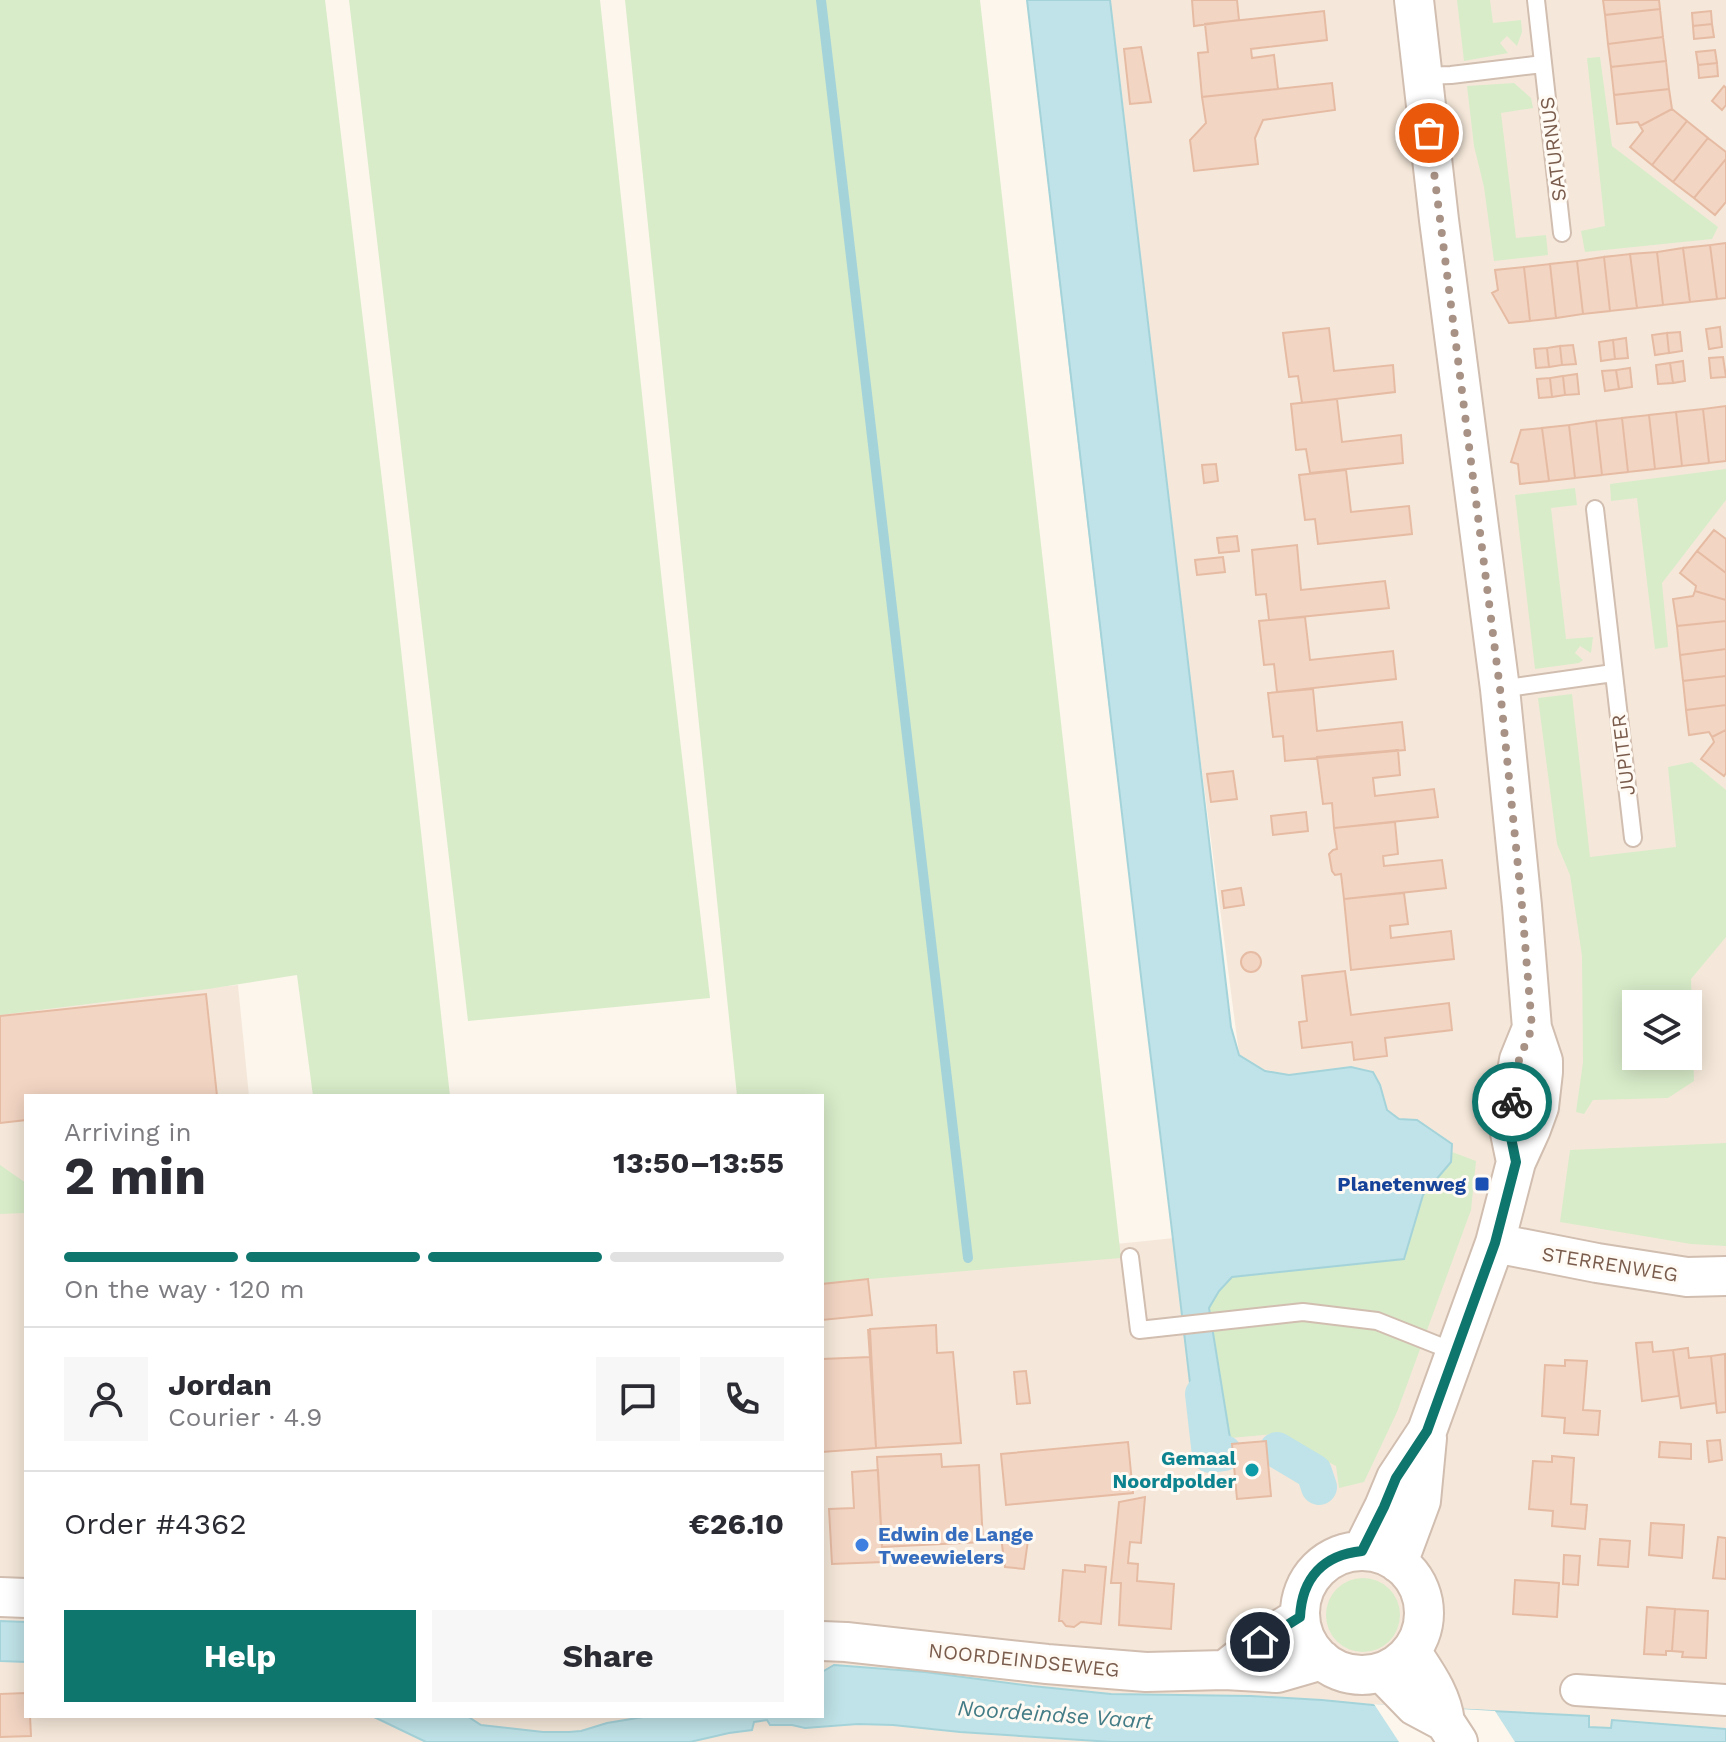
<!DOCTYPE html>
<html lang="en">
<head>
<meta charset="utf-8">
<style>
	body { margin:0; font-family:"Work Sans",sans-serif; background:#f7f7f7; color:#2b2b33; height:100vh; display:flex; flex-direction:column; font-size:30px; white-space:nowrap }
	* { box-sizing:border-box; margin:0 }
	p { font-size:26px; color:#7c7c81 }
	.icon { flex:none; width:44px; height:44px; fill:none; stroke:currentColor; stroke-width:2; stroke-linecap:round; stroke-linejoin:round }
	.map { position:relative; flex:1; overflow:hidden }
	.details { position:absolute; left:24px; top:1094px; width:800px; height:624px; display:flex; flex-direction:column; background:#fff; border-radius:0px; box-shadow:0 4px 20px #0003 }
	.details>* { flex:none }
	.controls { position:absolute; left:1622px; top:990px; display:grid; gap:16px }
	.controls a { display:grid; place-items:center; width:80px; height:80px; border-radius:0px; background:#fff; box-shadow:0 4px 20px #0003; font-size:40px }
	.pin { position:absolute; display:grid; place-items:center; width:68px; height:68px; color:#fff; margin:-34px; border:4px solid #fff; border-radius:50%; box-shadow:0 2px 8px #0007 }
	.courier { position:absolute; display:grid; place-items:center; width:80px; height:80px; margin:-40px; border:6px solid #0f766e; border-radius:50%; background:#fff; color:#222; box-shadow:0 2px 10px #0007 }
	.headline em { font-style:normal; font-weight:700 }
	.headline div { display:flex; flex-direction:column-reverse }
	.headline { display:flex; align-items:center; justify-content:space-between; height:136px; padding:0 40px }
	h1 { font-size:52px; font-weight:700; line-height:60px }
	.bar { display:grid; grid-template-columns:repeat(4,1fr); gap:12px 8px; align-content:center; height:96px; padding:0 40px }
	.bar i { height:10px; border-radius:6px; background:#e1e1e2 }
	.bar .on { background:#0f766e }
	.bar p { grid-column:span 4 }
	.line { display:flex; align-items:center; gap:20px; padding:0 40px; border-top:2px solid #e1e1e2 }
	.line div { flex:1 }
	.round { display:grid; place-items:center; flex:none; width:84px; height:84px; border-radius:0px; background:#f7f7f7 }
	.button { display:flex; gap:16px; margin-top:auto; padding:16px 40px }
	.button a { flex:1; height:92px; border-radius:0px; background:#0f766e; color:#fff; font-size:32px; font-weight:700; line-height:92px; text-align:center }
	.button a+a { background:#f7f7f7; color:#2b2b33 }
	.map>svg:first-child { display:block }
	.residential { fill:#f5e8da; fill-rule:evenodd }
	.green { fill:#d8ecc9; fill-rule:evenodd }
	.water { fill:#bfe3e8; stroke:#a5d3da; stroke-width:2 }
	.pier { fill:#fdf6ec }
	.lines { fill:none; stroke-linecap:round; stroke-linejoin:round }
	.stream { stroke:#a5d3da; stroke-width:10 }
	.canal { stroke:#bfe3e8; stroke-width:36 }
	.building { fill:#f3d5c3; stroke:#e6bba3; stroke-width:2 }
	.service-casing { stroke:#d1beb0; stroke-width:20 }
	.minor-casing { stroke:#d1beb0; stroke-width:34 }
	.tertiary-casing { stroke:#d1beb0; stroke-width:42 }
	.service { stroke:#fff; stroke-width:16 }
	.minor { stroke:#fff; stroke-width:30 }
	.tertiary { stroke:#fff; stroke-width:38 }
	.done { stroke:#a89285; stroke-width:8; stroke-dasharray:0 14.4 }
	.route { stroke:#0f766e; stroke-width:10 }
	.transit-dot { fill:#1a4fb4; stroke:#fffaf3; stroke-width:3 }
	.culture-dot { fill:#0f9aa8; stroke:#fffaf3; stroke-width:3 }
	.shop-dot { fill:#3f7fe0; stroke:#fffaf3; stroke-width:3 }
	.labels { text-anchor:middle; stroke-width:6; stroke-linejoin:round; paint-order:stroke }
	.street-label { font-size:20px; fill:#7a5c4d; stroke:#fffaf3 }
	.transit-label { font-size:20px; font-weight:bold; fill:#164399; stroke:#fffaf3; text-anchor:end }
	.culture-label { font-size:20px; font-weight:bold; fill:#0d838f; stroke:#fffaf3; text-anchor:end }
	.shop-label { font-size:20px; font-weight:bold; fill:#366cbe; stroke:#fffaf3; text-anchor:start }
	.water-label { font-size:22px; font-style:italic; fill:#437c86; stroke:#fffaf3 }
</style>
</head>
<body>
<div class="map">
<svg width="1726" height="1742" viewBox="0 0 1726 1742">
	<rect width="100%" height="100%" fill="#fdf6ec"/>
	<path class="residential" d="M1101,0H1726V1742H0V1008L238,985L249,1096H26V1716H822V1274L1262,1229ZM1636,1004H1688V1056H1636Z"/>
	<path class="green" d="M0,0H325L388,531L450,1096H313L297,975L208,989L0,1015Z
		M349,0H600L664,601L710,998L468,1021Z
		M625,0H980L1121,1258L822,1283V1096H737Z
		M1457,0H1490L1493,23L1521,20L1522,32L1517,46L1507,36L1500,43L1508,53L1464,61Z
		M1600,57L1612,146L1718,227L1712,239L1585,252L1581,231L1605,226L1587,58Z
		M1514,83L1531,98L1533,108L1501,113L1516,238L1546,235L1548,255L1494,261L1484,187L1474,146L1467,86Z
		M1726,469V500L1662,583L1668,647L1655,649L1637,498L1611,501L1610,484Z
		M1575,488L1577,505L1551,508L1566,639L1593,637L1591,653L1580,646L1575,653L1583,660L1579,663L1535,669L1515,495Z
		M1572,694L1590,857L1676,847L1668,767L1692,762L1726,790V937L1691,979L1694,1081L1668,1098L1593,1100L1584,1114L1576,1112L1583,1062L1582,956L1570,875L1557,844L1538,698ZM1636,1004H1688V1056H1636Z
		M1726,1143V1246L1691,1244L1560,1222L1570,1150Z
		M1452,1152L1476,1161L1471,1210L1397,1412L1364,1482L1339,1488L1336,1466L1274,1434L1230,1438L1209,1308L1219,1291L1232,1277L1403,1259L1423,1195L1451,1162Z
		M0,1165L26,1183V1213L0,1214Z
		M1326 1615a37 37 0 1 1 74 0a37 37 0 1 1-74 0Z"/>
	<path class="water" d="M1027,0H1110L1231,1027L1239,1055L1265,1071L1289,1075L1351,1067L1373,1072L1380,1085L1387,1110L1399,1119L1417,1120L1452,1144L1451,1162L1423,1195L1404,1259L1232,1277L1219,1291L1209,1308L1230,1438L1197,1442C1180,1289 1160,1138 1142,985C1103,657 1064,329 1027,0Z
		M0,1621L26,1622V1662L0,1661Z
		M834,1665L925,1672L1032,1686L1111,1694L1251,1696L1322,1700L1373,1705L1589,1716V1727L1611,1728L1612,1720L1726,1729V1742H1112L960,1732L893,1725L858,1724L805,1728L792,1725H770L767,1720L754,1722L752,1730L729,1733L690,1742H426L372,1716H467L481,1725L543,1732H569L581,1731L607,1723L649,1716H822V1672Z"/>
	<path class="pier" d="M1374,1704L1495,1711L1515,1742H1399Z"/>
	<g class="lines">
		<path class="stream" d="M821,0L968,1258"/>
		<path class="canal" d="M1203,1394L1210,1455L1224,1453
			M1277,1450L1314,1472L1319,1487"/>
	</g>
	<path class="building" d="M1192,0H1237L1239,20L1194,26Z
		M1603,0H1659L1660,9L1605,15Z
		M1660,9L1663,37L1608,44L1605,15Z
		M1324,11L1327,40L1251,49L1252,58L1274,55L1278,89L1202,97L1198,53L1208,52L1205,24Z
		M1711,11L1712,24L1693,26L1692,13Z
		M1712,24L1714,37L1694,39L1693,26Z
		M1663,37L1666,61L1611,67L1608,44Z
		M1141,47L1151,102L1130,104L1124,49Z
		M1715,50L1717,63L1698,65L1696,52Z
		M1666,61L1669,89L1614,95L1611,67Z
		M1717,63L1718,76L1699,78L1698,65Z
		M1332,83L1335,110L1263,120L1255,138L1258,164L1194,171L1190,140L1206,123L1202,97Z
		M1724,86L1726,88V105L1722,110L1712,101Z
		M1669,89L1672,109L1640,126L1638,122L1617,124L1614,95Z
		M1672,109L1687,121L1652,165L1630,147L1643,131L1640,126Z
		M1687,121L1708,138L1673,182L1652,165Z
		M1708,138L1726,152V159L1694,198L1673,182Z
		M1726,159V202L1715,215L1694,198Z
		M1726,243V298L1717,299L1710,245Z
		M1710,245L1717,299L1690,302L1683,248Z
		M1683,248L1690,302L1663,305L1657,252Z
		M1657,252L1663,305L1637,308L1630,254Z
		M1630,254L1637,308L1610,311L1604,257Z
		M1604,257L1610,311L1583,314L1577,261Z
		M1577,261L1583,314L1556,318L1550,264Z
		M1550,264L1556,318L1530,321L1524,267Z
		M1524,267L1530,321L1509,323L1492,293L1498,290L1495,270Z
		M1720,327L1722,347L1709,349L1706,329Z
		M1329,328L1334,371L1393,365L1395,392L1302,403L1298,376L1289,377L1283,333Z
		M1680,332L1682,351L1669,353L1667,333Z
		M1667,333L1669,353L1655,355L1652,335Z
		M1626,338L1628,358L1615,359L1613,340Z
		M1613,340L1615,359L1601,361L1599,342Z
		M1573,345L1576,364L1562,365L1560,346Z
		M1560,346L1562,365L1549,367L1547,348Z
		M1547,348L1549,367L1536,368L1534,349Z
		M1723,357L1726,377L1711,378L1709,358Z
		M1683,361L1685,381L1673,383L1670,363Z
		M1670,363L1673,383L1658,384L1656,365Z
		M1630,368L1632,387L1619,389L1616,370Z
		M1616,370L1619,389L1605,391L1602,371Z
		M1577,374L1579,394L1565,395L1563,376Z
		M1563,376L1565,395L1552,397L1550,378Z
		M1550,378L1552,397L1539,398L1537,379Z
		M1337,399L1342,442L1401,435L1403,463L1310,473L1306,449L1296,450L1291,404Z
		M1726,406V461L1709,463L1703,409Z
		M1703,409L1709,463L1682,466L1676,412Z
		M1676,412L1682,466L1655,469L1649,415Z
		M1649,415L1655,469L1628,472L1622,418Z
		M1622,418L1628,472L1602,475L1596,421Z
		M1596,421L1602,475L1575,478L1569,425Z
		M1569,425L1575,478L1549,481L1542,428Z
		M1542,428L1549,481L1520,484L1518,464L1511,462L1521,430Z
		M1216,464L1218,481L1204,483L1202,465Z
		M1346,470L1351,512L1409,506L1412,534L1318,544L1315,519L1305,520L1299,475Z
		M1714,530L1726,539V573L1697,551Z
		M1237,536L1239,551L1219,553L1217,538Z
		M1297,545L1301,590L1385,581L1389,608L1269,620L1266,594L1256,595L1252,550Z
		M1697,551L1726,573V600L1695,591L1696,586L1680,573Z
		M1223,557L1225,572L1197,575L1195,560Z
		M1695,591L1726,600V621L1677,626L1673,599L1693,596Z
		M1305,617L1310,660L1393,651L1396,679L1277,692L1274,664L1264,665L1259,621Z
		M1726,621V649L1680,655L1677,626Z
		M1726,649V676L1683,681L1680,655Z
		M1726,676V705L1686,710L1683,681Z
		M1313,689L1317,731L1402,722L1405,750L1285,761L1283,736L1273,737L1268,693Z
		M1726,705V730L1712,737L1709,732L1689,735L1686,710Z
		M1726,730V773L1724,776L1701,759L1714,742L1712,737Z
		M1398,750L1400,775L1373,778L1375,796L1434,789L1438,817L1334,828L1332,803L1323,804L1317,757Z
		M1233,771L1237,799L1211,802L1207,774Z
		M1306,812L1308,831L1273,835L1271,816Z
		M1395,822L1398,854L1383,856L1384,866L1442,860L1446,888L1344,899L1341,874L1335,875L1332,871L1329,854L1333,850L1337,849L1334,828Z
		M1241,888L1244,905L1224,908L1222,891Z
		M1404,893L1408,924L1390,926L1391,938L1451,931L1454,959L1351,970L1344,899Z
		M1241 962a10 10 0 1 1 20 0a10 10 0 1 1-20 0Z
		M1345,971L1351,1015L1449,1003L1452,1030L1385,1038L1387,1056L1354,1060L1352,1042L1302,1048L1299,1022L1307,1021L1302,976Z
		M206,994L217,1096H26V1120L0,1123V1016Z
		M868,1279L872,1315L822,1320V1284Z
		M936,1325L937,1353L953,1352L961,1443L876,1448L870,1329Z
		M868,1329L876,1448L822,1452V1359L870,1357Z
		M1652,1342L1653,1352L1673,1350L1679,1396L1642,1401L1636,1343Z
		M1688,1348L1689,1358L1711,1356L1717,1413L1716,1403L1681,1408L1673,1350Z
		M1725,1354L1726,1412L1717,1413L1711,1356Z
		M1565,1360L1587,1361L1583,1410L1600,1411L1598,1435L1564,1433L1565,1418L1542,1416L1545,1365L1565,1366Z
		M1026,1371L1030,1403L1017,1404L1014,1372Z
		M1720,1440L1722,1460L1709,1462L1707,1441Z
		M1266,1441L1271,1496L1237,1499L1232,1444Z
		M1128,1442L1133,1493L1006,1505L1001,1454Z
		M1660,1442L1691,1444V1459L1659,1457Z
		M941,1454L942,1467L979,1465L983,1542L882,1547L877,1457Z
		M1552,1456L1574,1458L1571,1504L1587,1505L1585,1529L1552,1526L1553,1511L1529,1509L1533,1461L1552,1462Z
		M878,1470L883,1562L832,1564L829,1509L854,1508L852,1472Z
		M1145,1497L1141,1543L1130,1542L1128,1563L1138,1564L1137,1581L1174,1584L1171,1629L1119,1625L1121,1583H1111L1119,1502Z
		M1651,1523L1684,1525L1682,1558L1649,1555Z
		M1000,1530L1029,1533L1024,1569L1005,1567Z
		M1718,1537L1726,1538V1579L1713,1578Z
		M1600,1539L1630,1541L1628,1567L1598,1565Z
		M1564,1555L1580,1556L1578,1585L1563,1584Z
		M1085,1565L1106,1567L1101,1624L1081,1622L1074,1627L1066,1626L1062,1621H1059L1063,1570L1085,1572Z
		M1515,1580L1559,1583L1557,1617L1513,1614Z
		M1647,1607L1675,1609L1672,1651H1666V1655L1644,1654Z
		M1675,1609L1708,1611L1706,1658L1682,1657L1683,1652L1672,1651Z
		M26,1693V1716H30L31,1736L0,1737V1694Z"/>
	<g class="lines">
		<g class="service-casing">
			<path id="service" d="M1536,0L1562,233
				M1422,76L1451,75L1543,64
				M1595,509L1633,838
				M1500,689L1613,673
				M1130,1257L1139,1330L1303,1312L1377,1321L1455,1352"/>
		</g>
		<g class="minor-casing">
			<path id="minor" d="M1576,1690L1726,1700"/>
		</g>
		<g class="tertiary-casing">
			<path id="tertiary" d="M1515,1157L1508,1123L1519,1060L1532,1028
				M1495,1243L1597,1263L1687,1277L1726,1276
				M1362,1551L1384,1507L1396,1478L1427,1431L1495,1243L1516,1162L1531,1129L1539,1107L1543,1072V1061L1532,1028L1522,906L1500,689L1439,220L1414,0
				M1300 1613a62 62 0 1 1 124 0a62 62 0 1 1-124 0Z
				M1398,1563L1421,1501L1427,1438
				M0,1597L26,1598
				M822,1641L846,1642L1047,1664L1146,1672L1225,1670L1277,1673L1322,1660
				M1411,1651C1426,1674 1442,1695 1445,1722
				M1225,1670L1260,1642L1300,1617
				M1382,1672L1415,1706L1445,1722L1458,1742"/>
		</g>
		<use href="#service" class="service"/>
		<use href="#minor" class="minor"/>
		<use href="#tertiary" class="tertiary"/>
	</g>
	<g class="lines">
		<path class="done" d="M1429,133L1500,689L1522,906L1532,1028L1519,1060L1512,1102"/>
		<path class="route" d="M1260,1642L1300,1617C1302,1578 1323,1555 1362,1551L1384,1507L1396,1478L1427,1431L1495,1243L1516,1162L1508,1123L1512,1102"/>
	</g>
	<rect class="transit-dot" x="1474" y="1176" width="16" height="16" rx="4"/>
	<circle class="culture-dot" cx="1252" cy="1470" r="8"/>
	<circle class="shop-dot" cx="862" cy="1545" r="8"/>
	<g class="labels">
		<g class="street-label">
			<text transform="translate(1553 149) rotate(-97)" y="7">SATURNUS</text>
			<text transform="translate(1623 755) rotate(-97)" y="7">JUPITER</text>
			<text transform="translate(1610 1264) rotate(9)" y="7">STERRENWEG</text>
			<text transform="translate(1024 1660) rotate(6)" y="7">NOORDEINDSEWEG</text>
		</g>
		<g class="transit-label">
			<text x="1466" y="1191">Planetenweg</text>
		</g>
		<g class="culture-label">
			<text x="1236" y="1465">Gemaal<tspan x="1236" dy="23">Noordpolder</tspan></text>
		</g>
		<g class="shop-label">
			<text x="878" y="1541">Edwin de Lange<tspan x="878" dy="23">Tweewielers</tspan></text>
		</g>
		<g class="water-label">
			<text transform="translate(1055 1714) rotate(4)" y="8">Noordeindse Vaart</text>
		</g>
	</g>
</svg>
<div class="controls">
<a><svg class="icon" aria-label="layers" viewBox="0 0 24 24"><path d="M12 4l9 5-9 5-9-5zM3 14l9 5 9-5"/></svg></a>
</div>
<div class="pin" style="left:1429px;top:133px;background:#ea580c"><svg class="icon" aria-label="bag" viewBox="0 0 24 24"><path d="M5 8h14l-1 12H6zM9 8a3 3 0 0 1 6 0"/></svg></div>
<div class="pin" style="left:1260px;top:1642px;background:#1f2937"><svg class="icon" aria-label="home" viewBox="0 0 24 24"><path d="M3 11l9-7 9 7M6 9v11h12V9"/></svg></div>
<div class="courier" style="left:1512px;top:1102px"><svg class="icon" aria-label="bike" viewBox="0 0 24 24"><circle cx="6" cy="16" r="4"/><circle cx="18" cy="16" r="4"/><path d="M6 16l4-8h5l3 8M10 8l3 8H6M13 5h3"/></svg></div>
<section class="details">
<div class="headline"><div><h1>2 min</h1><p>Arriving in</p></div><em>13:50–13:55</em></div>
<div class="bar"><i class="on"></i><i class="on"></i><i class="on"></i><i></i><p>On the way · 120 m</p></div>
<div class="line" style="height:144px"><a class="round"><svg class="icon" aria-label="person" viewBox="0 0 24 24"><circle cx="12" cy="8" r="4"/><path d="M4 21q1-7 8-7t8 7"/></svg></a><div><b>Jordan</b><p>Courier · 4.9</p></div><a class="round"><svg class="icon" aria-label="chat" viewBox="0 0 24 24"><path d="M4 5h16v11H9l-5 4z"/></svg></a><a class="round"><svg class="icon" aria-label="phone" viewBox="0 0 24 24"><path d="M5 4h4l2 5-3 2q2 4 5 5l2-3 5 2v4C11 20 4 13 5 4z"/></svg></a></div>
<div class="line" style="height:104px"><div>Order #4362</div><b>€26.10</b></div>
<div class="button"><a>Help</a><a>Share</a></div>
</section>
</div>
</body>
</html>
